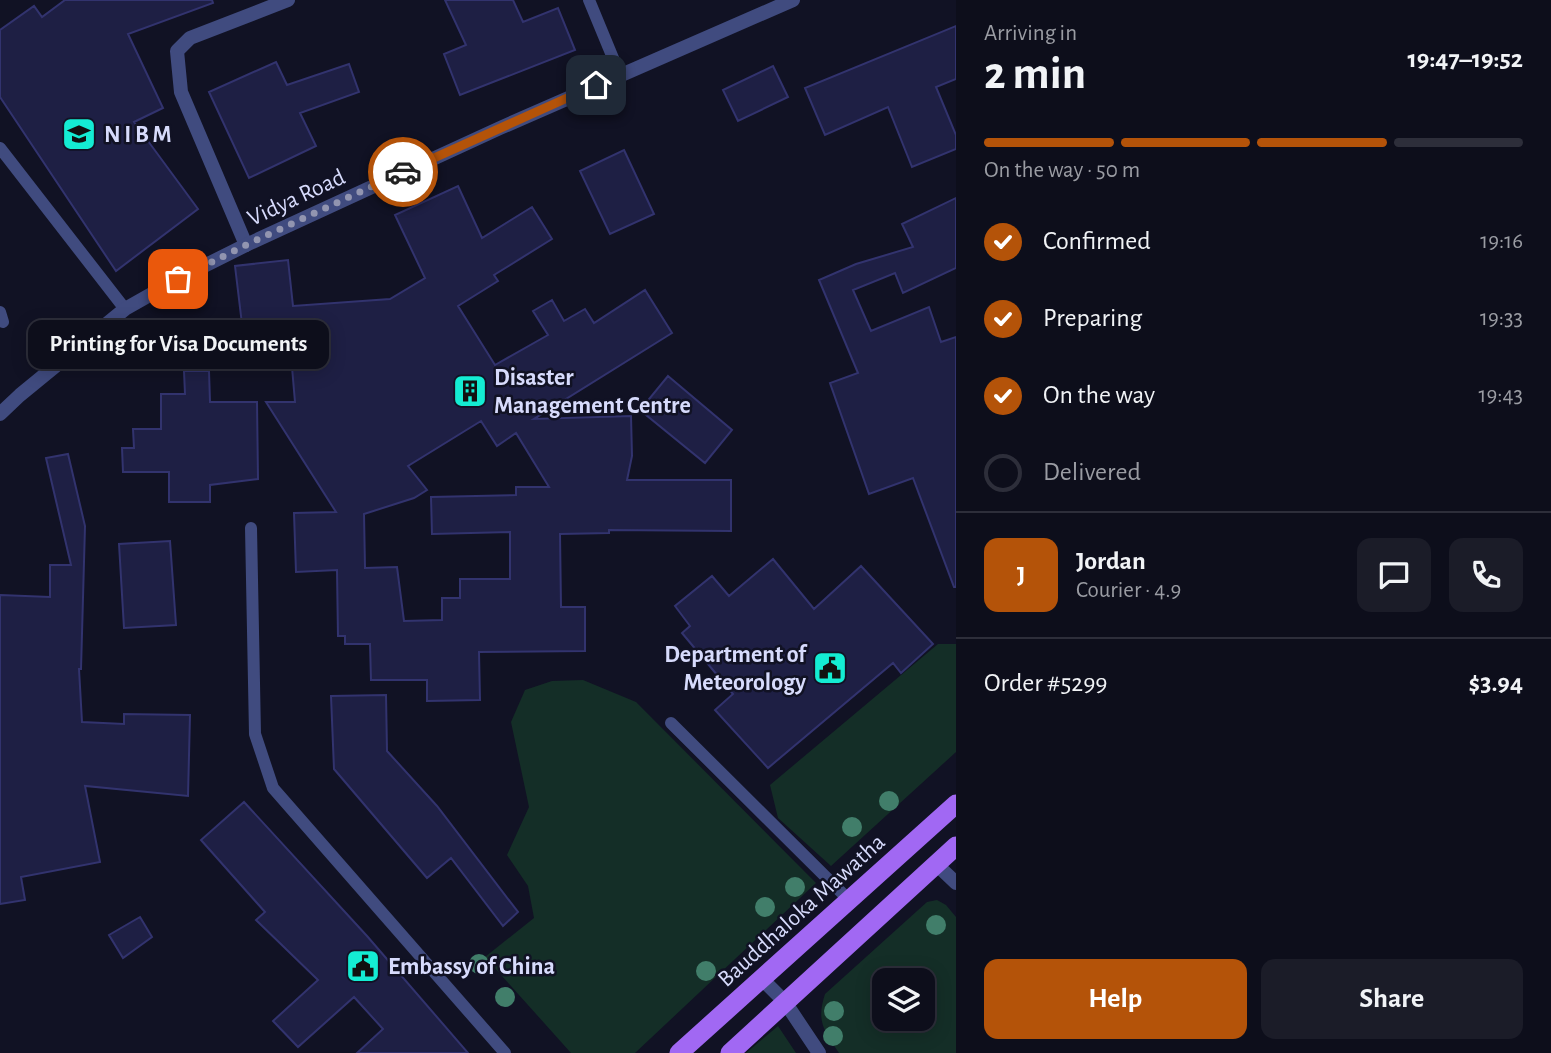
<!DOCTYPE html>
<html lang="en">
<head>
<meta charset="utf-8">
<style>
	body { margin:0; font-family:"Alegreya Sans",sans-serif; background:#1b1c28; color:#f1f3f6; height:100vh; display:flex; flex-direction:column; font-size:26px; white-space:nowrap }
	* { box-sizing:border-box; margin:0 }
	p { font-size:23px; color:#9a9ca3 }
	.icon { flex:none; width:38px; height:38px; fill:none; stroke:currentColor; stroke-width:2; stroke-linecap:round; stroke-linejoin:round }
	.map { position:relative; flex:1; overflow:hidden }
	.drawer { display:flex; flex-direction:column; background:#0d0e1b; width:595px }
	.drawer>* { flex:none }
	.fabs { position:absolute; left:872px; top:968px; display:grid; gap:14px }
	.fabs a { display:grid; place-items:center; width:63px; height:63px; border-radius:14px; background:#0d0e1b; box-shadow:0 4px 18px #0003,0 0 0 2px #2d2e3a; font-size:35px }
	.pin { position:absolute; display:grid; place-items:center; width:60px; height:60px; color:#fff; margin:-30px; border-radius:14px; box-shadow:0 4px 10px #0006 }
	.courier { position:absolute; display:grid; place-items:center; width:70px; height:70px; margin:-35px; border:5px solid #b45309; border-radius:50%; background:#fff; color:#222; box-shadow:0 2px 9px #0007 }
	.bubble { position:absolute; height:49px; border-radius:14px; background:#0d0e1b; box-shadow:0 4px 18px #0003,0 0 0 2px #2d2e3a; font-size:23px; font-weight:700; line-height:49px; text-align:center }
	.summary em { font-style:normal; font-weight:700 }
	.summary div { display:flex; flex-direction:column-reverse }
	.summary { display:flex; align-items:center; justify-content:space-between; height:119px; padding:0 28px }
	h1 { font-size:46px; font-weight:700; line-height:52px }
	.bar { display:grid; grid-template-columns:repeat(4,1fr); gap:10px 7px; align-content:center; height:84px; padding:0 28px }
	.bar i { height:9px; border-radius:5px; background:#2d2e3a }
	.bar .current { background:#b45309 }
	.bar p { grid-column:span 4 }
	.line { display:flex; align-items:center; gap:18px; padding:0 28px; border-top:2px solid #2d2e3a }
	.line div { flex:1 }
	.round { display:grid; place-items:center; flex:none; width:74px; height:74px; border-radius:14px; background:#1b1c28 }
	ol { padding:0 28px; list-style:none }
	li { display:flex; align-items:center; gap:21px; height:77px }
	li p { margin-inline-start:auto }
	li .icon { padding:7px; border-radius:50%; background:#b45309; color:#fff; stroke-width:4 }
	li:last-child { color:#9a9ca3 }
	li i { width:38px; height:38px; border:4px solid #2d2e3a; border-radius:50% }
	.button { display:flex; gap:14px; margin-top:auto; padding:14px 28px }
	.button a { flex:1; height:80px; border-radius:14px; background:#b45309; color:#fff; font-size:28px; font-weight:700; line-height:80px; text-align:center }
	.button a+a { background:#1b1c28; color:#f1f3f6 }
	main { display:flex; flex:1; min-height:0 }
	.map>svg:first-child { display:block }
	.green { fill:#142e27; fill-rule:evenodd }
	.building { fill:#1e1f44; stroke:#32336e; stroke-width:2; fill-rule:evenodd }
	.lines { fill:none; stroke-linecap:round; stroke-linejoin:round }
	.service { stroke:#404b7f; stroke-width:12 }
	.minor { stroke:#404b7f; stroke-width:14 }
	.tertiary { stroke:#404b7f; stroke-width:14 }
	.primary { stroke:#a168f3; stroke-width:19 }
	.tree { fill:#417e6a }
	.done { stroke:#9295b0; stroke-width:7; stroke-dasharray:0 12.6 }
	.route { stroke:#b45309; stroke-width:9 }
	.labels { text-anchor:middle; stroke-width:5; stroke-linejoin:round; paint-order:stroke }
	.poi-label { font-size:24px; font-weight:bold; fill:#d7dbfc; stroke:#111224; text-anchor:start }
	.street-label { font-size:24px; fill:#d7dbfc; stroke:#111224 }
</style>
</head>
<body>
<main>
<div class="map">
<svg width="956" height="1053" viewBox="0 0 956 1053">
	<rect width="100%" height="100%" fill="#111224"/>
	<path class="green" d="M938,644H956V752L831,866L778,818L770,785Z
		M583,680L636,702L816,883L635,1053H571L485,957L534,918L528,886L507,855L529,807L511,722L525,690L552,681Z
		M937,900L946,905L956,917V1053H839C824,1030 816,1022 825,994L927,902ZM884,980H922V1018H884Z
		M778,1026L796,1053H746Z"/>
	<path class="building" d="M65,0H212L213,3L128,34L163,108L134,122L198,209L116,271L0,97V30L34,6L42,17Z
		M445,0H513L523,22L558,8L575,50L460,95L444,54L466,45Z
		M956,26V79L936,87L956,135V149L912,167L888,107L825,135L805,88Z
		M276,62L287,85L349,64L359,92L300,113L316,146L249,178L209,92Z
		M773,66L788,97L738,121L723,90Z
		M624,150L654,214L610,234L580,171Z
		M458,186L482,238L532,207L552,239L494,275L498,281L458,306L495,365L548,335L533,311L552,300L564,321L585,309L594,323L645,290L672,333L534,419L631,416L632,456L627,480H731V531L609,530V533L560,534L561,607H585V651L479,652L480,700L427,701V680H371L370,644H345V636H338L337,570L296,572L294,513L336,512L266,402H295L290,344L245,349L235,266L288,260L293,306L390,299L425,278L395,215ZM481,421L497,446L516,433L549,487H516V495L431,497L432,534L510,532V579H460V598H442V620L404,621L397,567L365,568L364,514L414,498L427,490L408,466Z
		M956,198V268L903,293L895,273L853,290L871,331L929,307L941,342L956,337V587H954L913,478L869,494L830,383L858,373L819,280L856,264L913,247L902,224Z
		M184,371H209L210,402H257L258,479L210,485V502H169V472H123L122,448H134L133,429H161V394H185Z
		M668,376L732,430L705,463L640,410Z
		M68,454L85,526L81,669H79L82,722L124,724V714L190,715L188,796L85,786L100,862L21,877L25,900L0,904V595L50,597V565H71L46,458Z
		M170,541L176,625L124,628L119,544Z
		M773,559L814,609L861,566L933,644L901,673L893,663L768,768L715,710L733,694L682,633L690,626L675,606L712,576L729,596Z
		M386,695L387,751L437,806L518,912L503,926L451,858L427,878L334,769L331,696Z
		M244,802L367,936L468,1053H357L383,1029L354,997L298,1047L273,1021L318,980L256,920L265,912L201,840Z
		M140,917L152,937L123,958L109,935Z"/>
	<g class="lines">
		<path class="service" d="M589,0L620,75
			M0,148L125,309
			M0,312L3,322
			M251,528L255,734L273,788L505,1053
			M671,723L849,900"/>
		<path class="minor" d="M246,245L181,92L177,51L190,38L288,0
			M936,864L956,883
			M761,978L785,1002L819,1053"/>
		<path class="tertiary" d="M0,414L20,395L125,309L178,279L246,245L500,128L793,0"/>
		<path class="primary" d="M679,1053L956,804
			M730,1053L956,846"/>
	</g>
	<g class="tree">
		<circle cx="889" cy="801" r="10"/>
		<circle cx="852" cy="827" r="10"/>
		<circle cx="795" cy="887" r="10"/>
		<circle cx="765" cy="907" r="10"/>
		<circle cx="936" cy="925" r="10"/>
		<circle cx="479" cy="964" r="10"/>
		<circle cx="706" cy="971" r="10"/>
		<circle cx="505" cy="997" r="10"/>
		<circle cx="834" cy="1011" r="10"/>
		<circle cx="833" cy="1036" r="10"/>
	</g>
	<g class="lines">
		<path class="done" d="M178,279L246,245L403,172"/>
		<path class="route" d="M403,172L596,85"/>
	</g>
	<defs>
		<g id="school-square" transform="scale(1.75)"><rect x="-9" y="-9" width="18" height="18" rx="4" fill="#14ecd3" stroke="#111224"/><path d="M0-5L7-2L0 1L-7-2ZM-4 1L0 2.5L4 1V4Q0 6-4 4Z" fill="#111"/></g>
		<g id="building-square" transform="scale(1.75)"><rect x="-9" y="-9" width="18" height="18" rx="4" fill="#14ecd3" stroke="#111224"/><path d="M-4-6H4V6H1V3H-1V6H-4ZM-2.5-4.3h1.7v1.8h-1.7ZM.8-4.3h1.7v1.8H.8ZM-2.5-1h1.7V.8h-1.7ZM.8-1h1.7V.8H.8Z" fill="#111"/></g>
		<g id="civic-square" transform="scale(1.75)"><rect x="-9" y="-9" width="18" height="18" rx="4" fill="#14ecd3" stroke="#111224"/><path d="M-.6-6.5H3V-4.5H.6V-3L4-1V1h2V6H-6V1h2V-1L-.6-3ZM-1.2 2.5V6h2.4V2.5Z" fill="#111"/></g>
	</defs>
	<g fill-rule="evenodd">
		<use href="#school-square" x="79" y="134"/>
		<use href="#building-square" x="470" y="391"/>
		<use href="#civic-square" x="830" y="668"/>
		<use href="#civic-square" x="363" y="966"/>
	</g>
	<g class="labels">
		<g class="poi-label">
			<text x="104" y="142">N I B M</text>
			<text x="494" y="385">Disaster<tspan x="494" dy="28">Management Centre</tspan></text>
			<text x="806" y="662" text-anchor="end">Department of<tspan x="806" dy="28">Meteorology</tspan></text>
			<text x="388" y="974">Embassy of China</text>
		</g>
		<g class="street-label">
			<text transform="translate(296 197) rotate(-25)" y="8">Vidya Road</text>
			<text transform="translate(801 910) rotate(-42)" y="8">Bauddhaloka Mawatha</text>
		</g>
	</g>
</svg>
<div class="fabs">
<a><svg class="icon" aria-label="layers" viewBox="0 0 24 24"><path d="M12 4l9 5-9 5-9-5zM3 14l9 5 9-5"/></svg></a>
</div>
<div class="pin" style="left:178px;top:279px;background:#ea580c"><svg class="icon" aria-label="bag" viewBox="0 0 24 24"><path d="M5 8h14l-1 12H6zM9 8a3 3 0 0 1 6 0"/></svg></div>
<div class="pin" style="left:596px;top:85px;background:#1f2937"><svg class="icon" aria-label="home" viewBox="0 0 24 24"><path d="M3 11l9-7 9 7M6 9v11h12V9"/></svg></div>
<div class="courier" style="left:403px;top:172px"><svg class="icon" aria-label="car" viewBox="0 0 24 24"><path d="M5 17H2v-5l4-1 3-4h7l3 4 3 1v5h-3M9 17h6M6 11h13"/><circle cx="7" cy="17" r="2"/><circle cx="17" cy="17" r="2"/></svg></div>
<div class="bubble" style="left:28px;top:320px;width:301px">Printing for Visa Documents</div>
</div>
<section class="drawer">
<div class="summary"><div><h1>2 min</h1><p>Arriving in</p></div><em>19:47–19:52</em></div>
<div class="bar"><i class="current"></i><i class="current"></i><i class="current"></i><i></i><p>On the way · 50 m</p></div>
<ol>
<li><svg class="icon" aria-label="check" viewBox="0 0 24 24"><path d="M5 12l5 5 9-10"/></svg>Confirmed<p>19:16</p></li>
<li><svg class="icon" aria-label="check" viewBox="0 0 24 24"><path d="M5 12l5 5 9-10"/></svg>Preparing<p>19:33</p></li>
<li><svg class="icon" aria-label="check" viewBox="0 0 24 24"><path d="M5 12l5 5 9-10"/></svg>On the way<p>19:43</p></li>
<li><i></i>Delivered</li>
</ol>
<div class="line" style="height:126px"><b class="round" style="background:#b45309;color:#fff">J</b><div><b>Jordan</b><p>Courier · 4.9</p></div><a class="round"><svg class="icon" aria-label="chat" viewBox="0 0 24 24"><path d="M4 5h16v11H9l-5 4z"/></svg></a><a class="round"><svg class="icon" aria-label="phone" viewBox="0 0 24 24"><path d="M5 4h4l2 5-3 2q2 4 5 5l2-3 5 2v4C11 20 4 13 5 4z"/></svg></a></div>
<div class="line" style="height:91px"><div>Order #5299</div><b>$3.94</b></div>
<div class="button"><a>Help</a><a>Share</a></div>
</section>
</main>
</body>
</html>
